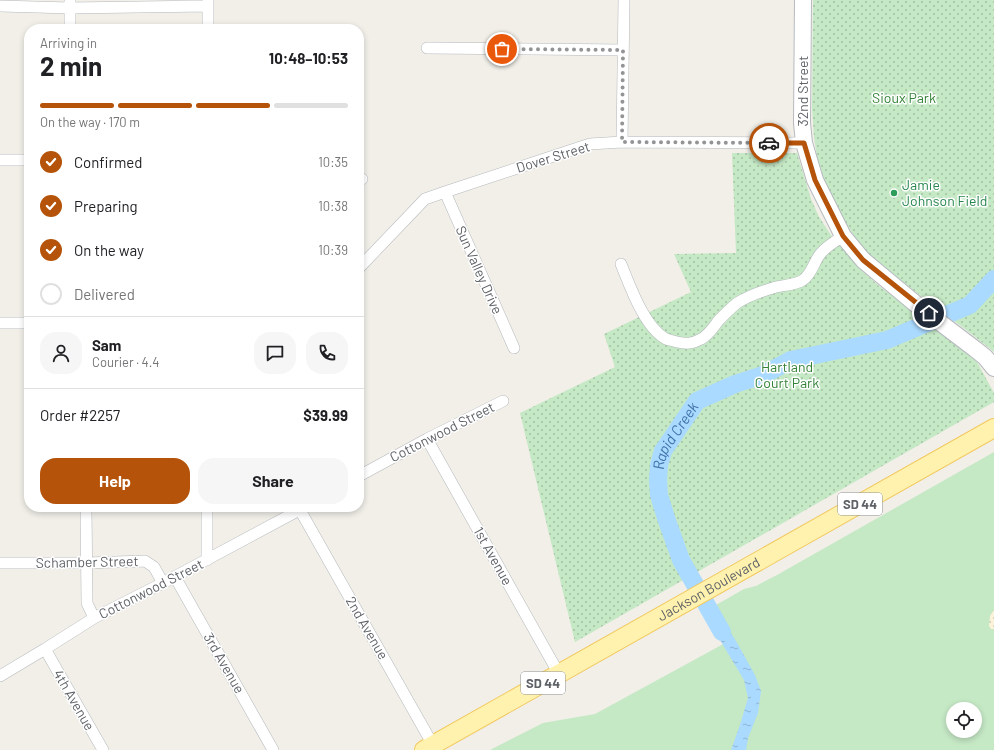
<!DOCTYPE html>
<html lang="en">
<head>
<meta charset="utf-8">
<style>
	body { margin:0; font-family:Barlow,sans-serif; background:#f6f6f6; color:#202124; height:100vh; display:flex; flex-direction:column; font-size:15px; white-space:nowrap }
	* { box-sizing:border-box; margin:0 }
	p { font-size:13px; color:#757577 }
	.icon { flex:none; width:22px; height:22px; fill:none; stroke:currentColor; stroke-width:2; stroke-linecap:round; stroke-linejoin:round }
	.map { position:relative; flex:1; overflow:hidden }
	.sheet { position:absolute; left:24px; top:24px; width:340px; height:488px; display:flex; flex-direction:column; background:#fff; border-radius:16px; box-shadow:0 2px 6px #0003 }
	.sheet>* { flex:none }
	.fabs { position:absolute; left:946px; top:702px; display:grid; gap:8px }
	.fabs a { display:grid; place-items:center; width:36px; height:36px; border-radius:50%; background:#fff; box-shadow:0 2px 6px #0003; font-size:20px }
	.pin { position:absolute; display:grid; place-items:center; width:34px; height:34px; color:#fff; margin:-17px; border:2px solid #fff; border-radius:50%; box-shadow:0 1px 4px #0007 }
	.courier { position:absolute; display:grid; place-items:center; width:40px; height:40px; margin:-20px; border:3px solid #b45309; border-radius:50%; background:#fff; color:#222; box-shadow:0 1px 5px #0007 }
	.headline em { font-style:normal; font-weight:700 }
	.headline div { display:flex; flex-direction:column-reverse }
	.headline { display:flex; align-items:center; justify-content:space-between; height:68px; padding:0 16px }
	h1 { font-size:26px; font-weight:700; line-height:30px }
	.bar { display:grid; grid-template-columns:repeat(4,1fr); gap:6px 4px; align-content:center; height:48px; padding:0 16px }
	.bar i { height:5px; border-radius:3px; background:#e0e0e0 }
	.bar .active { background:#b45309 }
	.bar p { grid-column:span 4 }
	.line { display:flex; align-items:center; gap:10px; padding:0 16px; border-top:1px solid #e0e0e0 }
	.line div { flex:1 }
	.round { display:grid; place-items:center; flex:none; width:42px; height:42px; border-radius:16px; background:#f6f6f6 }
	ol { padding:0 16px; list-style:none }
	li { display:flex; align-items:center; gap:12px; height:44px }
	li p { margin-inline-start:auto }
	li .icon { padding:4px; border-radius:50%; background:#b45309; color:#fff; stroke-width:4 }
	li:last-child { color:#757577 }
	li i { width:22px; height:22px; border:2px solid #e0e0e0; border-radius:50% }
	.primary-button { display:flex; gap:8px; margin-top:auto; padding:8px 16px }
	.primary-button a { flex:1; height:46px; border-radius:16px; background:#b45309; color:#fff; font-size:16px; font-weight:700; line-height:46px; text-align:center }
	.primary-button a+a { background:#f6f6f6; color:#202124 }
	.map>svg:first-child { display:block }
	.grass { fill:#c5e8c5; fill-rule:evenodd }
	.sand { fill:url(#sand-dots) }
	.park { fill:url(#park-dots) }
	.water { fill:url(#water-ripples) }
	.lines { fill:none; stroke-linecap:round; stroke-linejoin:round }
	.river { stroke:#aadaff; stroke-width:18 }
	.street-casing { stroke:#b5b8bc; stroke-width:12 }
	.secondary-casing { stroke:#b6babf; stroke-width:18 }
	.primary-casing { stroke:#f2c960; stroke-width:20 }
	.street { stroke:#fff; stroke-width:11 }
	.secondary { stroke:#fff; stroke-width:16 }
	.primary { stroke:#fff2af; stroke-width:18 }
	.done { stroke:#929495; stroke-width:4; stroke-dasharray:0 7.2 }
	.route { stroke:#b45309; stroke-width:5 }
	.leisure-dot { fill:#2e9e5b; stroke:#fff; stroke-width:1.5 }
	.labels { text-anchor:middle; stroke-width:3; stroke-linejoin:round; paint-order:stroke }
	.shield { fill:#fff; stroke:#8f9295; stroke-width:1 }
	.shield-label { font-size:13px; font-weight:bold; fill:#5f6368 }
	.street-label { font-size:14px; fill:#5f6368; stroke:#fff }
	.park-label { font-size:14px; fill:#348238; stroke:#fff }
	.leisure-label { font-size:14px; fill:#27864d; stroke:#fff; text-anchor:start }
	.water-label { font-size:15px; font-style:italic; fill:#4174aa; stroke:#fff }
</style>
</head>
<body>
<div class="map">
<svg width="994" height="750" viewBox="0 0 994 750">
	<defs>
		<pattern id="sand-dots" width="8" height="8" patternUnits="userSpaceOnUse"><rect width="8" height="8" fill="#fbf3d9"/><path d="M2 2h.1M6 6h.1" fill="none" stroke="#cec8b4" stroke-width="1.8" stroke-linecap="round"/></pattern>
		<pattern id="park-dots" width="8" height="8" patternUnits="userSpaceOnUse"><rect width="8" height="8" fill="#c5e8c5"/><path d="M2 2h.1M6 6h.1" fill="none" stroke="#a3c0a4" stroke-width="1.8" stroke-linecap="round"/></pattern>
		<pattern id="water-ripples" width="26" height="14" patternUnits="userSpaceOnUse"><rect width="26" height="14" fill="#aadaff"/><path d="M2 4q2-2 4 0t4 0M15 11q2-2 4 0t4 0" fill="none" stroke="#8eb4d2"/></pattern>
	</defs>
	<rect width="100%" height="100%" fill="#f1efe8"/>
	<path class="grass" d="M994,452V750H490L543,723L595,714L727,642L709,609L744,589L756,586L777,575ZM953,709H975V731H953Z"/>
	<path class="sand" d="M994,610V629H991L989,626L990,616Z"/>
	<path class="park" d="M813,0H994V352L974,336L896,277L873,259L855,237L840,214L826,185L817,157L814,137L812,108Z
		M732,153H797L811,199L819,217L831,235L860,269L879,286L923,318L977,362L994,393V402L575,642L520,413L615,367L604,334L691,292L674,254L736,253Z"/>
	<path class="water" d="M716,609L736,641L755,675L761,691L758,713L748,738L746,750H731L740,725L748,698L744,680L705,615Z"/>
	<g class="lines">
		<path class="river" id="s1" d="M722,632L681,560L666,518L659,495L658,480L659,465L663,451L697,401L735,384L763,375L791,360L887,340L970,305L994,279"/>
		<g class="street-casing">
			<path id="street" d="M0,6L70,8L208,6
				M70,29V0
				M208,29V1
				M427,48L623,50
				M622,142L624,0
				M0,160H29
				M359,179H362
				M445,192L514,348
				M621,264C630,286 644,327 666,339C669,340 674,341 677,342C686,344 692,344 701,339C709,335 714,326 719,320C725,314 731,308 737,303C750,295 762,291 776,287C785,285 795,285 803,280C812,274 814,261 821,253C827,246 836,241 843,236
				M359,268L425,199L445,192L590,144L622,142L804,143
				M0,323H29
				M427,439L559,674
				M359,476L427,439L503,401
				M86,507L87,603L94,618
				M300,510L433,745
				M207,560V507
				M0,563H87L145,561L154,567L163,583
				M175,577L273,750
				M45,649L103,750
				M0,676L45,649L94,618L163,583L305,507"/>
		</g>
		<g class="secondary-casing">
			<path id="secondary" d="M803,0L802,123L804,143L815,180L843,236L863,260L917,305L975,349L985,357L994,368"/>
		</g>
		<g class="primary-casing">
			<g id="primary">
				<path id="s2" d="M424,750L994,428"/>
			</g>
		</g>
		<use href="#street" class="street"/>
		<use href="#secondary" class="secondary"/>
		<use href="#primary" class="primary"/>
	</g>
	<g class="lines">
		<path class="done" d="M502,49L623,50L622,142L769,143"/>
		<path class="route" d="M769,143H804L815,180L843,236L863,260L929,313"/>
	</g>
	<circle class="leisure-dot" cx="894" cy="193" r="4"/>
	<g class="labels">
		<g class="shield">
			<rect x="838" y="493" width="44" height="22" rx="3"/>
			<rect x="521" y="672" width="44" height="22" rx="3"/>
		</g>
		<g class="shield-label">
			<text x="860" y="509">SD 44</text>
			<text x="543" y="688">SD 44</text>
		</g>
		<g class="street-label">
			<text transform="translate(803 91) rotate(-90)" y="5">32nd Street</text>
			<text transform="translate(553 157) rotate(-17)" y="5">Dover Street</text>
			<text transform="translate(479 270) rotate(66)" y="5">Sun Valley Drive</text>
			<text transform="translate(442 432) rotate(-27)" y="5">Cottonwood Street</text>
			<text transform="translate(493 556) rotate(61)" y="5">1st Avenue</text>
			<text transform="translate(87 562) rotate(-1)" y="5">Schamber Street</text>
			<text transform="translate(151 589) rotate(-27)" y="5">Cottonwood Street</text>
			<text dy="5" stroke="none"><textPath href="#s2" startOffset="327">Jackson Boulevard</textPath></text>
			<text transform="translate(367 628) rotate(60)" y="5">2nd Avenue</text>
			<text transform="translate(224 663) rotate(60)" y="5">3rd Avenue</text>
			<text transform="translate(74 700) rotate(60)" y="5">4th Avenue</text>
		</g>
		<g class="park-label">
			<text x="904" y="103">Sioux Park</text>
			<text x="787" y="372">Hartland<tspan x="787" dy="16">Court Park</tspan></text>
		</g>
		<g class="leisure-label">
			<text x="902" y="190">Jamie<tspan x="902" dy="16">Johnson Field</tspan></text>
		</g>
		<g class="water-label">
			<text dy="5" stroke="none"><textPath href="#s1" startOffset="215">Rapid Creek</textPath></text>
		</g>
	</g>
</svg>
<div class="fabs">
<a><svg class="icon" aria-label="locate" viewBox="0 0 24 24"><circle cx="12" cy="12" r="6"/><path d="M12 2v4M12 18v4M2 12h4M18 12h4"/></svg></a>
</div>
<div class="pin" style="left:502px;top:49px;background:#ea580c"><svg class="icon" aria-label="bag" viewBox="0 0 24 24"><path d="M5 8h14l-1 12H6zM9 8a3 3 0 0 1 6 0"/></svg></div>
<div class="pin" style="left:929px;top:313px;background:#1f2937"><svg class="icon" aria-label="home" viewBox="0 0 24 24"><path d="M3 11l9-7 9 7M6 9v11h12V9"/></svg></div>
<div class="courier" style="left:769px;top:143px"><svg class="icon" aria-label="car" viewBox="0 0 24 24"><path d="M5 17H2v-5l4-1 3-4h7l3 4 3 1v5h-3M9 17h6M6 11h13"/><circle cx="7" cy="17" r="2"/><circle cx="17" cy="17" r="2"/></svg></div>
<section class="sheet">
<div class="headline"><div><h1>2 min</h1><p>Arriving in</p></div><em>10:48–10:53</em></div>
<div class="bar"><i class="active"></i><i class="active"></i><i class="active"></i><i></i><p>On the way · 170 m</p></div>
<ol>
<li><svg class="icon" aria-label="check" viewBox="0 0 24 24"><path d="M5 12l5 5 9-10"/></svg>Confirmed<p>10:35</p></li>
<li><svg class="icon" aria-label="check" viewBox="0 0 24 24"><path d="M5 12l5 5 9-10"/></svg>Preparing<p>10:38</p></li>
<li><svg class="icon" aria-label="check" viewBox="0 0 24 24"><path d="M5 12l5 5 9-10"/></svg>On the way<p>10:39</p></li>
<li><i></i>Delivered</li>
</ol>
<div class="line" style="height:72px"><a class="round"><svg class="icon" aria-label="person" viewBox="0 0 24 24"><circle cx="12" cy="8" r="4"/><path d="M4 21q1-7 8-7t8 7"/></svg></a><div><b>Sam</b><p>Courier · 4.4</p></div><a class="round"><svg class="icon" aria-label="chat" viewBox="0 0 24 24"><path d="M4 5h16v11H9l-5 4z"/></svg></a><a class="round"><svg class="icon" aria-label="phone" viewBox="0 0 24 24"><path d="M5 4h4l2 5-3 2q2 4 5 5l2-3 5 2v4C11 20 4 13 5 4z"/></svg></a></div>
<div class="line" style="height:52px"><div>Order #2257</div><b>$39.99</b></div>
<div class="primary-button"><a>Help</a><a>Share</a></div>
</section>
</div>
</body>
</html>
